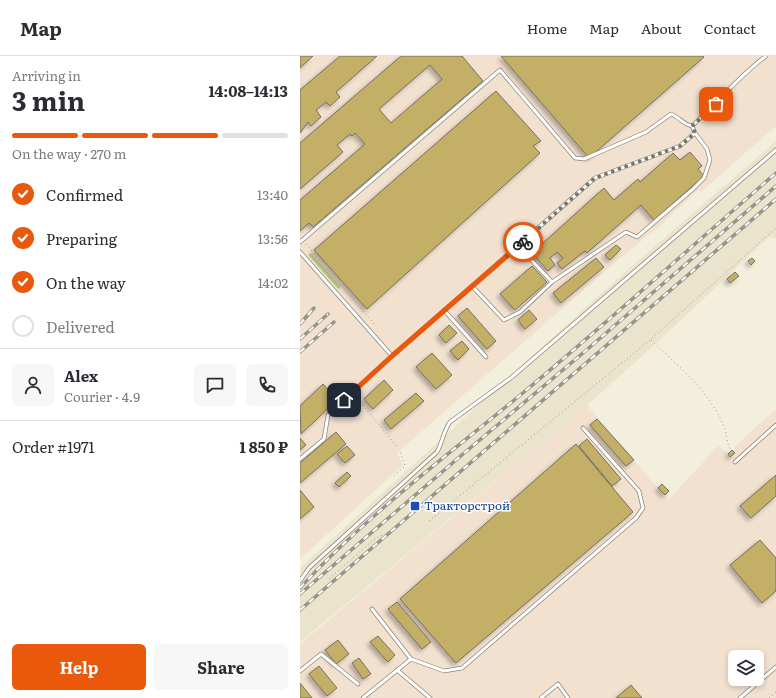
<!DOCTYPE html>
<html lang="en">
<head>
<meta charset="utf-8">
<style>
	body { margin:0; font-family:Literata,serif; background:#f7f7f7; color:#2b2b33; height:100vh; display:flex; flex-direction:column; font-size:15px; white-space:nowrap }
	* { box-sizing:border-box; margin:0 }
	p { font-size:13px; color:#7c7c81 }
	.icon { flex:none; width:22px; height:22px; fill:none; stroke:currentColor; stroke-width:2; stroke-linecap:round; stroke-linejoin:round }
	.map { position:relative; flex:1; overflow:hidden }
	.drawer { display:flex; flex-direction:column; background:#fff; width:300px }
	.drawer>* { flex:none }
	.buttons { position:absolute; left:428px; top:594px; display:grid; gap:8px }
	.buttons a { display:grid; place-items:center; width:36px; height:36px; border-radius:6px; background:#fff; box-shadow:0 2px 6px #0003; font-size:20px }
	.pin { position:absolute; display:grid; place-items:center; width:34px; height:34px; color:#fff; margin:-17px; border-radius:8px; box-shadow:0 2px 6px #0006 }
	.courier { position:absolute; display:grid; place-items:center; width:40px; height:40px; margin:-20px; border:3px solid #ea580c; border-radius:50%; background:#fff; color:#222; box-shadow:0 1px 5px #0007 }
	.overview em { font-style:normal; font-weight:700 }
	.overview div { display:flex; flex-direction:column-reverse }
	.overview { display:flex; align-items:center; justify-content:space-between; height:68px; padding:0 12px }
	h1 { font-size:26px; font-weight:700; line-height:30px }
	.bar { display:grid; grid-template-columns:repeat(4,1fr); gap:6px 4px; align-content:center; height:48px; padding:0 12px }
	.bar i { height:5px; border-radius:3px; background:#e1e1e2 }
	.bar .current { background:#ea580c }
	.bar p { grid-column:span 4 }
	.line { display:flex; align-items:center; gap:10px; padding:0 12px; border-top:1px solid #e1e1e2 }
	.line div { flex:1 }
	.round { display:grid; place-items:center; flex:none; width:42px; height:42px; border-radius:6px; background:#f7f7f7 }
	ol { padding:0 12px; list-style:none }
	li { display:flex; align-items:center; gap:12px; height:44px }
	li p { margin-inline-start:auto }
	li .icon { padding:4px; border-radius:50%; background:#ea580c; color:#fff; stroke-width:4 }
	li:last-child { color:#7c7c81 }
	li i { width:22px; height:22px; border:2px solid #e1e1e2; border-radius:50% }
	.primary-button { display:flex; gap:8px; margin-top:auto; padding:8px 12px }
	.primary-button a { flex:1; height:46px; border-radius:6px; background:#ea580c; color:#fff; font-size:16px; font-weight:700; line-height:46px; text-align:center }
	.primary-button a+a { background:#f7f7f7; color:#2b2b33 }
	header { display:flex; align-items:center; gap:24px; box-sizing:border-box; height:56px; padding:0 20px; background:#fff; border-bottom:1px solid #e1e1e2 }
	header strong { font-size:19px }
	nav { display:flex; gap:22px; margin-inline-start:auto; font-size:14px }
	main { display:flex; flex:1; min-height:0 }
	.map>svg:first-child { display:block }
	.built { fill:#ebe4cc }
	.industrial { fill:#f3e1d0; fill-rule:evenodd }
	.green { fill:#beca85 }
	.building { fill:#c3af65; stroke:#757162; fill-rule:evenodd; filter:url(#shadow) }
	.lines { fill:none; stroke-linecap:round; stroke-linejoin:round }
	.service-casing { stroke:#8a8676; stroke-width:4.5 }
	.path { stroke:#9b998c; stroke-width:1; stroke-dasharray:1 3; stroke-linecap:butt }
	.service { stroke:#fff; stroke-width:3 }
	.rail-casing { stroke:#979488; stroke-width:3.5 }
	.rail { stroke:#fff; stroke-width:2; stroke-dasharray:6; stroke-linecap:butt }
	.done { stroke:#78756b; stroke-width:4; stroke-dasharray:0 7.2 }
	.route { stroke:#ea580c; stroke-width:5 }
	.transit-dot { fill:#1a4fb4; stroke:#fff; stroke-width:1.5 }
	.labels { text-anchor:middle; stroke-width:3; stroke-linejoin:round; paint-order:stroke }
	.transit-label { font-size:12px; fill:#164399; stroke:#fff; text-anchor:start }
</style>
</head>
<body>
<header>
<strong>Map</strong>
<nav><a>Home</a><a>Map</a><a>About</a><a>Contact</a></nav>
</header>
<main>
<section class="drawer">
<div class="overview"><div><h1>3 min</h1><p>Arriving in</p></div><em>14:08–14:13</em></div>
<div class="bar"><i class="current"></i><i class="current"></i><i class="current"></i><i></i><p>On the way · 270 m</p></div>
<ol>
<li><svg class="icon" aria-label="check" viewBox="0 0 24 24"><path d="M5 12l5 5 9-10"/></svg>Confirmed<p>13:40</p></li>
<li><svg class="icon" aria-label="check" viewBox="0 0 24 24"><path d="M5 12l5 5 9-10"/></svg>Preparing<p>13:56</p></li>
<li><svg class="icon" aria-label="check" viewBox="0 0 24 24"><path d="M5 12l5 5 9-10"/></svg>On the way<p>14:02</p></li>
<li><i></i>Delivered</li>
</ol>
<div class="line" style="height:72px"><a class="round"><svg class="icon" aria-label="person" viewBox="0 0 24 24"><circle cx="12" cy="8" r="4"/><path d="M4 21q1-7 8-7t8 7"/></svg></a><div><b>Alex</b><p>Courier · 4.9</p></div><a class="round"><svg class="icon" aria-label="chat" viewBox="0 0 24 24"><path d="M4 5h16v11H9l-5 4z"/></svg></a><a class="round"><svg class="icon" aria-label="phone" viewBox="0 0 24 24"><path d="M5 4h4l2 5-3 2q2 4 5 5l2-3 5 2v4C11 20 4 13 5 4z"/></svg></a></div>
<div class="line" style="height:52px"><div>Order #1971</div><b>1 850 ₽</b></div>
<div class="primary-button"><a>Help</a><a>Share</a></div>
</section>
<div class="map">
<svg width="476" height="642" viewBox="0 0 476 642">
	<defs>
		<filter id="shadow"><feDropShadow dx="-3" dy="3" stdDeviation="2" flood-color="#0004"/></filter>
	</defs>
	<rect width="100%" height="100%" fill="#f3efdd"/>
	<path class="built" d="M476,85V182L469,181L349,294L287,349L0,586V512L317,223Z"/>
	<path class="industrial" d="M0,0H476V70L401,136L398,134L360,170L319,203L97,397L103,409L0,503Z
		M287,349L368,444L418,390L429,398L435,393V390L476,353V642H0V588ZM435,601H457V623H435Z"/>
	<path class="green" d="M11,197L41,231L38,233L8,199Z"/>
	<path class="building" d="M0,0H13L0,12Z
		M40,0H77L36,36L40,41L30,50L26,46L16,54L21,61L11,70L8,66L0,77V34Z
		M101,0H162L183,25L13,171L9,167L0,175V144L65,88L55,77L52,80L50,78L37,89L43,96L0,133V87ZM130,9L142,23L91,67L79,53Z
		M201,0H403L404,1L289,102Z
		M196,35L241,85L233,90L240,97L67,253L14,194Z
		M390,96L402,110L398,113L404,120L354,164L341,149L287,197L285,195L262,213L257,207L263,202L257,196L250,202L255,209L248,215L232,197L304,132L314,144L338,123L340,126L373,97L380,104Z
		M316,189L321,193L310,204L305,199Z
		M296,202L304,211L261,247L253,237Z
		M452,202L455,205L451,209L448,205Z
		M232,210L247,226L215,254L200,238Z
		M435,216L439,220L430,227L427,223Z
		M167,252L196,285L187,293L158,260Z
		M229,254L237,263L225,273L218,264Z
		M149,269L157,277L146,287L139,279Z
		M162,285L169,293L158,304L150,295Z
		M132,297L152,319L136,333L116,311Z
		M84,324L93,334L73,353L64,343Z
		M23,328L37,344L1,378L0,350Z
		M116,337L124,345L91,373L84,364Z
		M297,363L334,404L326,410L290,369Z
		M36,376L46,388L0,427V407Z
		M0,382L6,389L0,394Z
		M287,383L321,423L312,430L279,390Z
		M276,388L333,456L156,607L100,543Z
		M47,390L55,399L45,407L37,398Z
		M432,394L435,397L430,401L428,398Z
		M47,416L51,420L39,431L35,427Z
		M476,419V440L451,462L440,450Z
		M362,428L369,435L365,439L358,432Z
		M0,434L14,451L0,463Z
		M460,484L476,502V535L462,547L430,509Z
		M97,546L131,586L122,593L88,553Z
		M78,580L95,599L88,606L70,586Z
		M38,584L49,598L36,608L25,594Z
		M59,602L71,618L63,623L52,607Z
		M19,610L37,632L27,640L9,618Z
		M0,627L12,642H0Z
		M331,629L342,642H316Z"/>
	<g class="lines">
		<g class="service-casing">
			<path id="service" d="M0,186L200,14L275,102L284,103L346,76L371,58C379,61 384,69 392,70C417,47 439,20 466,0
				M218,190L252,226
				M0,196L92,300
				M172,230L204,264L220,256L252,226L326,176L337,181L393,133L404,122L410,104L407,93L395,77L392,70
				M144,254L186,301
				M0,403L24,383L28,359L92,300L295,122L380,90L395,77
				M435,406L476,369
				M0,525L9,512L137,396C143,385 143,376 150,366L212,321L476,94
				M111,603L144,615L162,612L336,462L343,452L339,435L283,372
				M97,614L130,642
				M0,615L21,598L58,628
				M63,642L111,603L72,553
				M241,642L258,628L268,642
				M440,642L476,611"/>
		</g>
		<path class="path" d="M6,188L75,269
			M351,284C377,309 406,332 422,366C428,376 425,385 431,394
			M55,340L98,392
			M94,420L105,410L100,395
			M129,465L350,284L476,172
			M29,523L73,484L84,478
			M469,642L476,636"/>
		<use href="#service" class="service"/>
		<g class="rail-casing">
			<path id="rail" d="M0,268L14,252
				M0,283L28,258
				M0,296L34,266
				M0,532C67,459 148,399 224,336C310,264 392,190 476,117
				M0,538L163,398L283,297L476,130
				M0,554L476,143"/>
		</g>
		<use href="#rail" class="rail"/>
	</g>
	<g class="lines">
		<path class="done" d="M223,186L295,122L380,90L395,77L392,70L416,48"/>
		<path class="route" d="M44,344L92,300L223,186"/>
	</g>
	<rect class="transit-dot" x="110" y="445" width="10" height="10" rx="2"/>
	<g class="labels">
		<g class="transit-label">
			<text x="124" y="454">Тракторстрой</text>
		</g>
	</g>
</svg>
<div class="buttons">
<a><svg class="icon" aria-label="layers" viewBox="0 0 24 24"><path d="M12 4l9 5-9 5-9-5zM3 14l9 5 9-5"/></svg></a>
</div>
<div class="pin" style="left:416px;top:48px;background:#ea580c"><svg class="icon" aria-label="bag" viewBox="0 0 24 24"><path d="M5 8h14l-1 12H6zM9 8a3 3 0 0 1 6 0"/></svg></div>
<div class="pin" style="left:44px;top:344px;background:#1f2937"><svg class="icon" aria-label="home" viewBox="0 0 24 24"><path d="M3 11l9-7 9 7M6 9v11h12V9"/></svg></div>
<div class="courier" style="left:223px;top:186px"><svg class="icon" aria-label="bike" viewBox="0 0 24 24"><circle cx="6" cy="16" r="4"/><circle cx="18" cy="16" r="4"/><path d="M6 16l4-8h5l3 8M10 8l3 8H6M13 5h3"/></svg></div>
</div>
</main>
</body>
</html>
